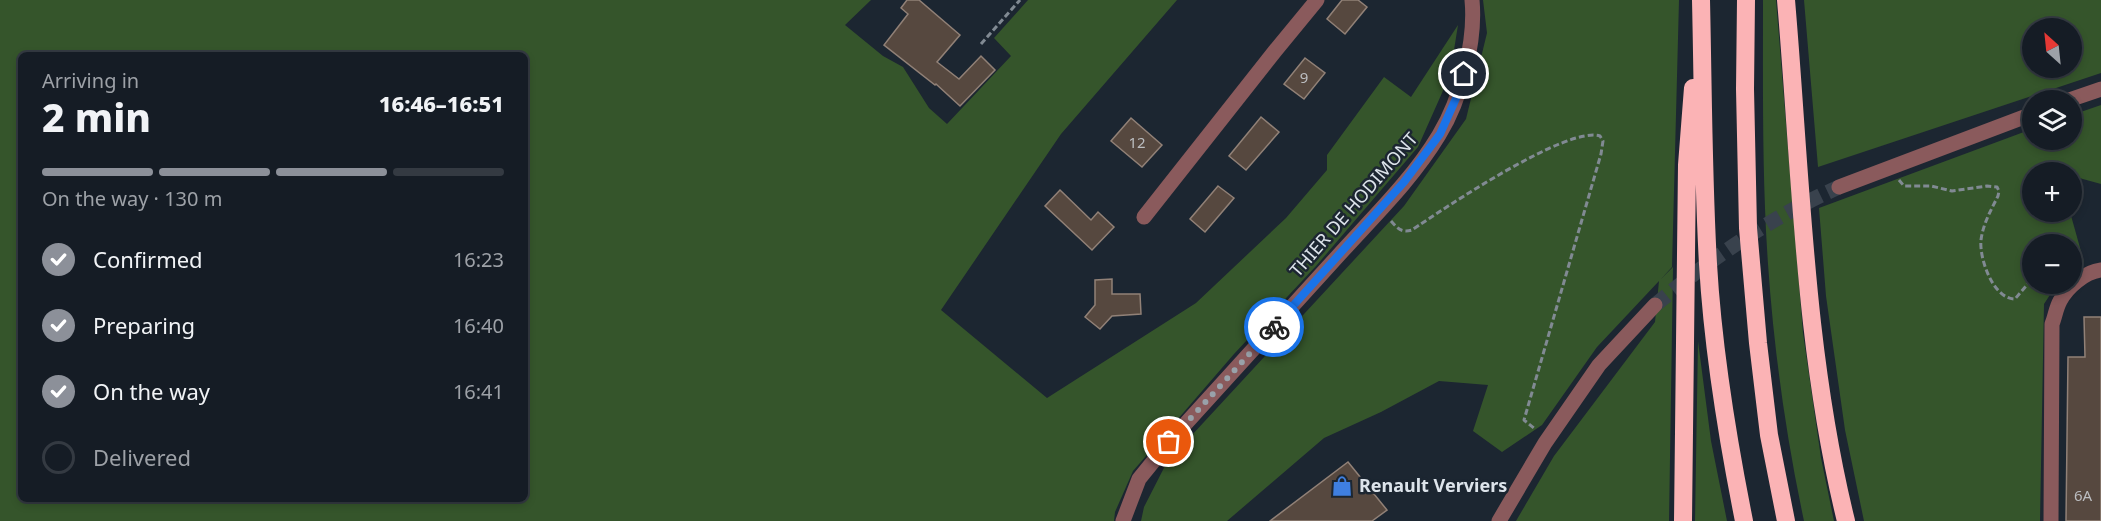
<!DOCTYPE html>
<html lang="en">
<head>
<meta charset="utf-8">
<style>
	body { margin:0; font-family:"Noto Sans",sans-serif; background:#222932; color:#f1f3f6; height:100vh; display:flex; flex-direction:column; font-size:22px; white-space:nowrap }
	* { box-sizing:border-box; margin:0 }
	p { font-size:20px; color:#9da1a7 }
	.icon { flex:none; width:33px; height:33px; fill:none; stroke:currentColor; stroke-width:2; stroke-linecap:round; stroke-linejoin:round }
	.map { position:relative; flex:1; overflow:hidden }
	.drawer { position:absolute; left:18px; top:52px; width:510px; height:450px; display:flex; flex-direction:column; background:#151c25; border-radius:9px; box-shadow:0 3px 9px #0003,0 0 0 2px #343a42 }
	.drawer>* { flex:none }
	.needle { width:39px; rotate:333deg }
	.buttons { position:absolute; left:2022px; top:18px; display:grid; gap:12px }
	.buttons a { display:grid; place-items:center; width:60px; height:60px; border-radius:50%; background:#151c25; box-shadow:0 3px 9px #0003,0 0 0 2px #343a42; font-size:30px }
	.pin { position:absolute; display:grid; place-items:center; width:51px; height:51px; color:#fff; margin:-26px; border:3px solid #fff; border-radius:50%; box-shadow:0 2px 6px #0007 }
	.courier { position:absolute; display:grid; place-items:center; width:60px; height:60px; margin:-30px; border:4px solid #1a73e8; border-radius:50%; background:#fff; color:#222; box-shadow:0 2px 8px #0007 }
	.overview em { font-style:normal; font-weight:800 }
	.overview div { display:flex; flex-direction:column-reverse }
	.overview { display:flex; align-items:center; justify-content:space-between; height:102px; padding:0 24px }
	h1 { font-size:39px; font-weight:800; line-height:45px }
	.bar { display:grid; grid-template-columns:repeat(4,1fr); gap:9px 6px; align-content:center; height:72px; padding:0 24px }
	.bar i { height:8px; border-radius:4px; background:#343a42 }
	.bar .on { background:#8c9099 }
	.bar p { grid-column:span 4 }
	ol { padding:0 24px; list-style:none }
	li { display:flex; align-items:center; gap:18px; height:66px }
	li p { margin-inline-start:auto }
	li .icon { padding:6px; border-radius:50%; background:#8c9099; color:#fff; stroke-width:4 }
	li:last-child { color:#9da1a7 }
	li i { width:33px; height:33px; border:3px solid #343a42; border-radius:50% }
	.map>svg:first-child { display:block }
	.green { fill:#35552b; fill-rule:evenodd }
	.building { fill:#56483f; stroke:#918177; stroke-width:1.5 }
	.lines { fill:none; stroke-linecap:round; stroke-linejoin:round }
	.minor-tunnel { stroke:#39424d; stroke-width:15; stroke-dasharray:15 8; stroke-linecap:butt }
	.path { stroke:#818a93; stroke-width:3; stroke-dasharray:6 3; stroke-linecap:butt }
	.minor { stroke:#8a5a5c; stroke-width:15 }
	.highway { stroke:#fbb3b5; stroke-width:18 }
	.done { stroke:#99a2aa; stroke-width:6; stroke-dasharray:0 10.8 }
	.route { stroke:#1a73e8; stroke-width:8 }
	.labels { text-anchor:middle; stroke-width:5; stroke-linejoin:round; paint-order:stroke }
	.number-label { font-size:15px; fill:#bbbdc0 }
	.street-label { font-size:18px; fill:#dde4eb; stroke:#1c2631 }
	.poi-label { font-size:18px; font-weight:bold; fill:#dde4eb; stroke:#1c2631; text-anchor:start }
</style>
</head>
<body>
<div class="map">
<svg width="2101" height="521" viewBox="0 0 2101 521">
	<rect width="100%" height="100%" fill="#1c2631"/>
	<path class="green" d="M0,0H871L845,25L883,56L903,67L929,108L947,124L1011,56L994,38L1028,0H1177L1061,134L941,310L1047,398L1196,303L1286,218L1327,170V155L1384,77L1411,97L1458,25L1450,75L1418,147L1316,266L1234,354L1133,471L1115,512L1114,521H0ZM487,56H525V500H21V56Z
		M1483,0H1679L1672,267L1661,279L1673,267L1669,521H1516L1554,456L1655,322L1659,281L1597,347L1542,425L1502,452L1473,431L1488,385L1439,381L1381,412L1324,438L1227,521H1141L1144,507L1167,462L1404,206L1466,119L1487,33Z
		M1763,0H1776L1803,333L1821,458L1834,521H1804C1786,436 1774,351 1768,264C1762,176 1763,88 1763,0Z
		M1804,0H2101V73L1818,167ZM2032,28H2072V68H2032Z
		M2101,105V184L2072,176V172H2032V212H2070L2084,262L2072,271V244H2032V284H2057L2044,304L2040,521H1864L1845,430L1826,296L1819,208L2032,129V140H2072V115Z
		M1698,341L1711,441L1727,521H1695Z"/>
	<path class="building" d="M907,0H919L960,35L937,62L959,79L981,56L995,70L960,106L936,84L935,85L884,45L908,14L901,8Z
		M1342,0H1358L1367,7L1345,34L1327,19Z
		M1305,58L1325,73L1304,99L1284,84Z
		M1261,117L1279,132L1246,170L1229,156Z
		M1131,118L1162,145L1142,167L1111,141Z
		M1218,186L1234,198L1205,232L1190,219Z
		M1060,190L1091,220L1098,212L1114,227L1092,250L1045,206Z
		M1112,279V294H1140L1141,314L1112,316L1100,329L1085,317L1095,305V280Z
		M2084,317H2101V521H2066L2068,357H2085Z
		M1348,462L1387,510L1372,521H1270Z"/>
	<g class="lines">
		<path class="minor-tunnel" d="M1655,305C1713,257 1770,218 1839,187"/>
		<path class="path" d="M981,44L1020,0
			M1899,180L1904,186H1931L1952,191L1987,186L1997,187L1999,191L1998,196C1991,210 1983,224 1981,240C1979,258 1993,299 2015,299L2032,279
			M1391,221C1398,229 1402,233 1412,230C1443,209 1568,125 1600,136L1603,141L1601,154L1524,420L1535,429"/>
		<path class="minor" d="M2069,100L2101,89
			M1839,187L2032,114
			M1144,217L1275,51L1317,0
			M1123,521L1139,479L1169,442C1225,380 1281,319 1337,257C1372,218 1412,180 1439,135C1461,99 1476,41 1472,0
			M1499,521L1545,443L1599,365L1655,305
			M2051,521L2052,324C2055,317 2056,308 2060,301C2067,287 2085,272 2101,270"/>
		<path class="highway" d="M1701,0C1703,88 1703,176 1708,264C1713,351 1727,436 1744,521
			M1746,0L1745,89L1748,228L1758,343L1769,435L1786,521
			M1786,0C1801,174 1804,351 1846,521
			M1683,521L1687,165L1693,88"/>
	</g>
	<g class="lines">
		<path class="done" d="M1169,442L1274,327"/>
		<path class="route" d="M1274,327L1404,182L1440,134L1458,94L1464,74"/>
	</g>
	<defs>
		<g id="shop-bare" transform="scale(1.62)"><path d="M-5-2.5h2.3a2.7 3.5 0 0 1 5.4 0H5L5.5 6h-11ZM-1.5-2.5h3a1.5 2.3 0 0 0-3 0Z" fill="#3f7fe0" stroke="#1c2631" stroke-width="2.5" paint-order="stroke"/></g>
	</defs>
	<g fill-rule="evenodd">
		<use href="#shop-bare" x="1342" y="486"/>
	</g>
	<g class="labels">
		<g class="number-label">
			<text x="1304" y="83">9</text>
			<text x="1137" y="148">12</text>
			<text x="2083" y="501">6A</text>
		</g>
		<g class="street-label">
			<text transform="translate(1354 205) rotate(-49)" y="6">THIER DE HODIMONT</text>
		</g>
		<g class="poi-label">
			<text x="1359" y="492">Renault Verviers</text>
		</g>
	</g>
</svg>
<div class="buttons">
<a><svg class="needle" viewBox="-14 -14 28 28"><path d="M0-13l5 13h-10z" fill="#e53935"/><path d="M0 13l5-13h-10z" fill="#9da1a7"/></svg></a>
<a><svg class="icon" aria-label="layers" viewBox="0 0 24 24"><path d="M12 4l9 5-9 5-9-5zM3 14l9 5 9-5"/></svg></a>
<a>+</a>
<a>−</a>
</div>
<div class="pin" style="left:1169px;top:442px;background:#ea580c"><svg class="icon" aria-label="bag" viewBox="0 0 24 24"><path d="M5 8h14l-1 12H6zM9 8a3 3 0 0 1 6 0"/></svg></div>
<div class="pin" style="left:1464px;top:74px;background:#1f2937"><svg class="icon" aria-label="home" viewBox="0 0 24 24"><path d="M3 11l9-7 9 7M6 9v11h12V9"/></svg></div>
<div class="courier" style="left:1274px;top:327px"><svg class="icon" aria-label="bike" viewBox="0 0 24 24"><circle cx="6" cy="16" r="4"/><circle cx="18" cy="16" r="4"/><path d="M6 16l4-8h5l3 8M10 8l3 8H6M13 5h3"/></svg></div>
<section class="drawer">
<div class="overview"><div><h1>2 min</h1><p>Arriving in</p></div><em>16:46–16:51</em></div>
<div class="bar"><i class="on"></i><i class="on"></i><i class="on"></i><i></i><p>On the way · 130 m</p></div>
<ol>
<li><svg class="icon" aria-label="check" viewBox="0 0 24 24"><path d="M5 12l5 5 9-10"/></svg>Confirmed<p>16:23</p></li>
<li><svg class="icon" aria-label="check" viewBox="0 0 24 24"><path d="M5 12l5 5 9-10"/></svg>Preparing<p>16:40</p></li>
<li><svg class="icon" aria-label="check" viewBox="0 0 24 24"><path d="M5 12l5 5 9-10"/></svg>On the way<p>16:41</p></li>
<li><i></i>Delivered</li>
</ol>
</section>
</div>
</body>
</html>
